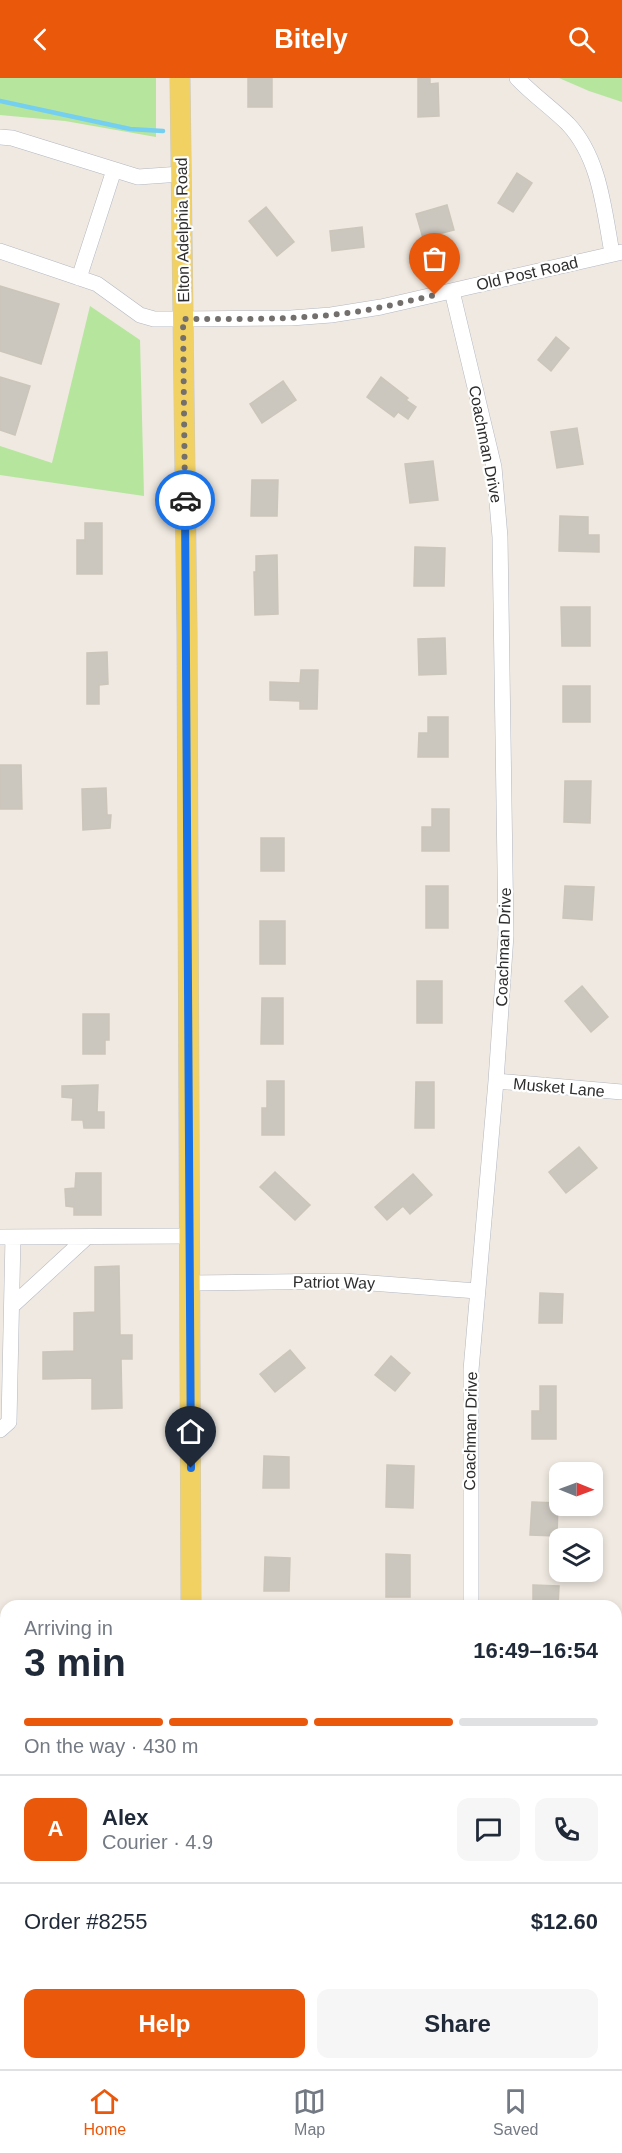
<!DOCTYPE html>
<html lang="en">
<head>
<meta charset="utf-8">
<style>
	body { margin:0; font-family:Arial,sans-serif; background:#f6f6f7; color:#1f2937; height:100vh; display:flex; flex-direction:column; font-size:22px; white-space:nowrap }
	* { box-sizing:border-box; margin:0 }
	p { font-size:20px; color:#747a83 }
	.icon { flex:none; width:33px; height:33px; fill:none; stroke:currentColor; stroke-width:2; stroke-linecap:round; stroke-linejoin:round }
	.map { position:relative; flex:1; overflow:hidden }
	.panel { position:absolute; left:0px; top:1522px; width:622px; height:470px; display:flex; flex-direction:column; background:#fff; border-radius:18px 18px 0 0; box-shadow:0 3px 9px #0003 }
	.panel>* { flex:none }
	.needle { width:39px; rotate:91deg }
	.fabs { position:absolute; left:549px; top:1384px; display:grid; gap:12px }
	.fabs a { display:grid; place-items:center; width:54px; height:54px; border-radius:12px; background:#fff; box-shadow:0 3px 9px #0003; font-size:30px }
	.pin { position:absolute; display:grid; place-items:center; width:51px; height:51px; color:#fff; margin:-62px -26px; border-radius:50% 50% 50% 0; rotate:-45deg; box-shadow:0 0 6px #0007 }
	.pin .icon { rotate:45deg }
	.courier { position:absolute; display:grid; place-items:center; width:60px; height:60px; margin:-30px; border:4px solid #1a73e8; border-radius:50%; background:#fff; color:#222; box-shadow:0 2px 8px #0007 }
	.headline em { font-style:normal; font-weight:800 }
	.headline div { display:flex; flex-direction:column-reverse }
	.headline { display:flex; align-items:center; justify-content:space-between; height:102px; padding:0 24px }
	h1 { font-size:39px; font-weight:800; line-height:45px }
	.bar { display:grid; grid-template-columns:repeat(4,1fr); gap:9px 6px; align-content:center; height:72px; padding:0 24px }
	.bar i { height:8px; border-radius:4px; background:#e0e1e3 }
	.bar .selected { background:#ea580c }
	.bar p { grid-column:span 4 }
	.line { display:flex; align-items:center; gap:15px; padding:0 24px; border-top:2px solid #e0e1e3 }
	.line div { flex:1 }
	.round { display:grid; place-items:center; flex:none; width:63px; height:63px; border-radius:12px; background:#f6f6f7 }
	.primary-button { display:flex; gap:12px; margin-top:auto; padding:12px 24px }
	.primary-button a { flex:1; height:69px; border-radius:12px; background:#ea580c; color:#fff; font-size:24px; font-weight:800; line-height:69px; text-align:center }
	.primary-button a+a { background:#f6f6f7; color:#1f2937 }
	header { display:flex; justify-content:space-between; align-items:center; height:78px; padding:0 24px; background:#ea580c; color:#fff; font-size:27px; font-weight:800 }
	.dock { display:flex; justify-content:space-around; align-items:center; height:84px; border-top:2px solid #e0e1e3; background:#fff; font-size:16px; color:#747a83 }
	.dock a { display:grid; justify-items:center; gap:3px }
	.dock .selected { color:#ea580c }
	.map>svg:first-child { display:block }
	.green { fill:#b6e59e }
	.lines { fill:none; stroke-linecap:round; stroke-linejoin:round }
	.stream { stroke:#75cff0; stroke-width:4.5 }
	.building { fill:#cbc7bf; stroke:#cbc5ba; stroke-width:1.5 }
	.minor-casing { stroke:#b4b7c1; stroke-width:16 }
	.major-casing { stroke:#c9c9c9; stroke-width:21 }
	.minor { stroke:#fff; stroke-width:15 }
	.major { stroke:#f2d163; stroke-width:20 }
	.done { stroke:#726f6d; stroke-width:6; stroke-dasharray:0 10.8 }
	.route { stroke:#1a73e8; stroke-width:8 }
	.labels { text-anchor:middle; stroke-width:4.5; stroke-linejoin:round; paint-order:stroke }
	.street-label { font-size:16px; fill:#2e2e2e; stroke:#fff }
</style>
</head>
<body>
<header><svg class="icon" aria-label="back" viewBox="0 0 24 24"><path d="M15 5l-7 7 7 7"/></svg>Bitely<svg class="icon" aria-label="search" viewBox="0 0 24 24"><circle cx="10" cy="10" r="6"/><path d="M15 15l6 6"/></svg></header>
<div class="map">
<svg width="622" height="1991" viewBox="0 0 622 1991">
	<rect width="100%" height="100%" fill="#efe9e1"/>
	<path class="green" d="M0,0H156V59L65,43L0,37Z
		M559,0H622V24L589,13Z
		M90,228L140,262L144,418L0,397V368L52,385Z"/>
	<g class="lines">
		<path class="stream" d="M0,23L130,51L163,53"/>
	</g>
	<path class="building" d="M248,0H272V29H248Z
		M418,0H430V6L438,5L439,38L418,39Z
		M517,95L532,105L513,134L498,125Z
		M447,127L454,152L423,160L416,136Z
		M266,129L294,164L277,178L249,143Z
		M362,149L364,169L332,173L330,153Z
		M0,208L59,226L41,286L0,273Z
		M556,259L569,270L551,293L538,282Z
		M0,299L30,308L15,357L0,352Z
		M381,299L408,320L406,322L416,329L408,341L398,334L394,339L367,319Z
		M283,303L296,322L262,345L250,326Z
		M577,350L583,386L557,390L551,354Z
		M433,383L438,422L410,425L405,386Z
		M252,402H278L277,438H251Z
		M560,438L588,439V457H599V474L559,473Z
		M85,445H102V496H77V462H85Z
		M415,469L445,470L444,508H414Z
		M277,477L278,536L255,537L254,494H256V478Z
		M561,529H590V568H562Z
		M445,560L446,596L419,597L418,561Z
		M107,574L108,606L99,607V626H87V575Z
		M301,592H318L317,631H300V623L270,622V604L300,605Z
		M563,608H590V644H563Z
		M428,639H448V679H418L419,655H428Z
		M0,687H21L22,731H0Z
		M565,703H591L590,745L564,744Z
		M106,710L107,737H111L110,750L83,752L82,711Z
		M432,731H449V773H422V749H432Z
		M261,760H284V793H261Z
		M426,808H448V850H426Z
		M565,808L594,809L592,842L563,840Z
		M260,843H285V886H260Z
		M417,903H442V945H417Z
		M582,908L608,939L591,954L565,923Z
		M262,920H283V966H261Z
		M83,936H109V962H105V976H83Z
		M267,1003H284V1057H262V1030H267Z
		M416,1004H434V1050H415Z
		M98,1007L97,1034H104V1050H84L83,1042H72L73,1020L62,1019V1008Z
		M579,1069L597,1090L566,1115L549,1094Z
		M275,1094L310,1127L295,1142L260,1109Z
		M76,1095H101V1137H74V1129L66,1128L65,1111L75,1110Z
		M413,1096L432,1117L410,1136L403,1128L387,1142L375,1129Z
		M119,1188L120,1257H132V1281H121L122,1330L92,1331V1300L43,1301V1274L74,1273V1235L95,1234V1189Z
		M540,1215L563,1216L562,1245H539Z
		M290,1272L305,1290L275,1314L260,1296Z
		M391,1278L410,1295L395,1313L375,1297Z
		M540,1308H556V1361H532V1333H540Z
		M264,1378L289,1379V1410H263Z
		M387,1387L414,1388L413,1430L386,1429Z
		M532,1424L558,1425L557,1458L530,1457Z
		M386,1476L410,1477V1519H386Z
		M265,1479L290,1480L289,1513H264Z
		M533,1507L559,1508L558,1528H533Z"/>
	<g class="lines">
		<g class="minor-casing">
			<path id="minor" d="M517,0C533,17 552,30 568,46C600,80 604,132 612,175
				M0,59L12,60L138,99L181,96
				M0,173L97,206L140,237L154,241H183L291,240L331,237L381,229L622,174
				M79,200L114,92
				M452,213L494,389L500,459L506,857L496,1003L471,1292V1528
				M496,1003L622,1014
				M0,1159L190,1158
				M191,1205L344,1203L477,1213
				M12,1228L87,1159
				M0,1352L9,1344L13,1159
				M616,1761L622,1762
				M616,1846L622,1843
				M616,1951L622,1940
				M545,1986L556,1991
				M170,1991L178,1986
				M493,1991L495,1986
				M597,1991L599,1986"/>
		</g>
		<g class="major-casing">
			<path id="major" d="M180,0L187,553L191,1528
				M0,1758L6,1761
				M197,1986V1991
				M434,1986L443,1991"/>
		</g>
		<use href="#minor" class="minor"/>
		<use href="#major" class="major"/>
	</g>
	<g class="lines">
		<path class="done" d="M185,422L183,241C232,241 281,242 330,237C366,234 400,225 435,217"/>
		<path class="route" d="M185,422L191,1390"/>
	</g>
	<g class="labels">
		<g class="street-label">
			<text transform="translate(182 152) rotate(-91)" y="6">Elton Adelphia Road</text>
			<text transform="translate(527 195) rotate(-13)" y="6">Old Post Road</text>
			<text transform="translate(486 366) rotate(79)" y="6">Coachman Drive</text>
			<text transform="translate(503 869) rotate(-88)" y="6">Coachman Drive</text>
			<text transform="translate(559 1009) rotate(5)" y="6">Musket Lane</text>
			<text transform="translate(334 1204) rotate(1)" y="6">Patriot Way</text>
			<text transform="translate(470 1353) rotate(-89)" y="6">Coachman Drive</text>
		</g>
	</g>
</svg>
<div class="fabs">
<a><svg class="needle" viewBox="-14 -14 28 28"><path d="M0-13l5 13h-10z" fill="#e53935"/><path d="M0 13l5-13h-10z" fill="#747a83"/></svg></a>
<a><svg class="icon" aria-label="layers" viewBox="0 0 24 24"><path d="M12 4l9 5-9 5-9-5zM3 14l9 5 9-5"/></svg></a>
</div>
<div class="pin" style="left:435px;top:217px;background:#ea580c"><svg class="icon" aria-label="bag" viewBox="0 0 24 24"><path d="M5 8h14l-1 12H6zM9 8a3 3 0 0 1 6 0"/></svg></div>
<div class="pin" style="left:191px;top:1390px;background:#1f2937"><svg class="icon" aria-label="home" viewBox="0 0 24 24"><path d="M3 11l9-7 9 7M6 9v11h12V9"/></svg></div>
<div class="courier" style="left:185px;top:422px"><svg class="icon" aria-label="car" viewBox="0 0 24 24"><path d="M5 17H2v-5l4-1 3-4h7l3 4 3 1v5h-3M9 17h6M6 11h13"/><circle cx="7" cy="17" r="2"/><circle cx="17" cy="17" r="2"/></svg></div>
<section class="panel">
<div class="headline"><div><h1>3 min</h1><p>Arriving in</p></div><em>16:49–16:54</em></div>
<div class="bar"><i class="selected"></i><i class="selected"></i><i class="selected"></i><i></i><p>On the way · 430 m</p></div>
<div class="line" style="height:108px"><b class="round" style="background:#ea580c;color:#fff">A</b><div><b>Alex</b><p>Courier · 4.9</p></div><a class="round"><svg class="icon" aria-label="chat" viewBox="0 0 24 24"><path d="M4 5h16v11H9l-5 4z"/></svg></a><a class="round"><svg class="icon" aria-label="phone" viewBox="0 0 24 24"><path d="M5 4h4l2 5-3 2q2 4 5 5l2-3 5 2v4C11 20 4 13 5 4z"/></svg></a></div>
<div class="line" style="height:78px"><div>Order #8255</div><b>$12.60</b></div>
<div class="primary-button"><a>Help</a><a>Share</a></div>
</section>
</div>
<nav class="dock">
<a class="selected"><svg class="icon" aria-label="home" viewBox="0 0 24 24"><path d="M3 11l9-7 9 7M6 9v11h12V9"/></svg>Home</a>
<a><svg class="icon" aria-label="map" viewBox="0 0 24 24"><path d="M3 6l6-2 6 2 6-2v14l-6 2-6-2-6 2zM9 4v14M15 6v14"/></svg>Map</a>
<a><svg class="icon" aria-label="saved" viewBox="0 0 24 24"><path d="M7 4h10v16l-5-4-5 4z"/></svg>Saved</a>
</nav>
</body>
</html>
